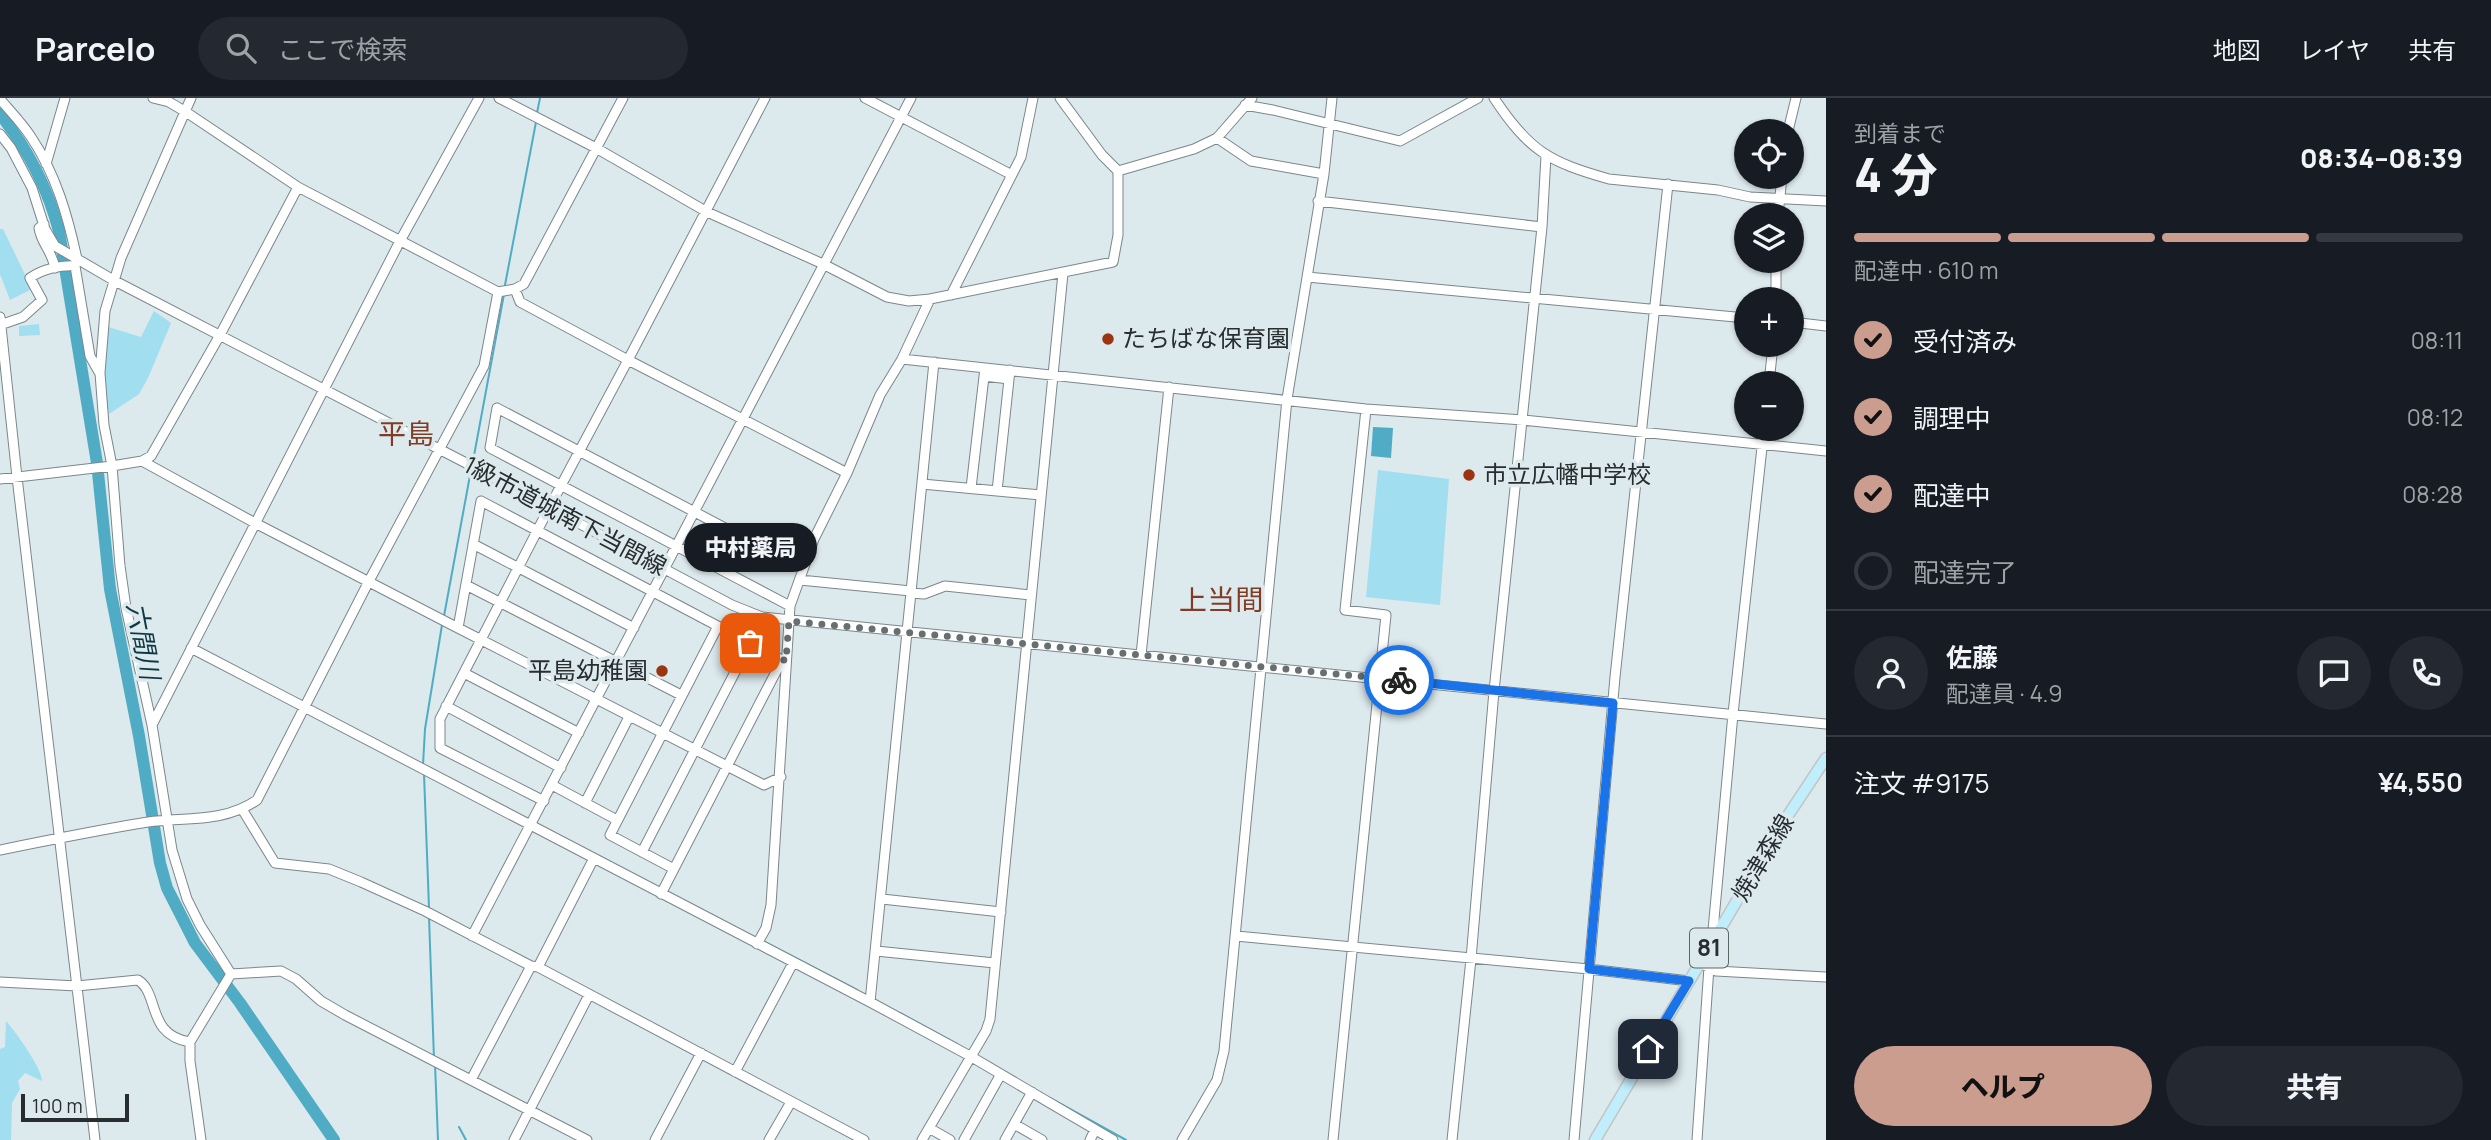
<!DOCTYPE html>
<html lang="ja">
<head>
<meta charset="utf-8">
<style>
	body { margin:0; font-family:Manrope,"Noto Sans JP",sans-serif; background:#242831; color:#f1f3f6; height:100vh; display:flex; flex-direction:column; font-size:26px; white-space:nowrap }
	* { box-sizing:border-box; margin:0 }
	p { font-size:23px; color:#9ea1a6 }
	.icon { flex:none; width:38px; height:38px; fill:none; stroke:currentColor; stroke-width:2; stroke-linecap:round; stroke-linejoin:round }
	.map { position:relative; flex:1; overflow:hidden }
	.sheet { display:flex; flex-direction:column; background:#171b24; width:665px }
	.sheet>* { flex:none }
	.fabs { position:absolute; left:1734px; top:21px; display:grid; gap:14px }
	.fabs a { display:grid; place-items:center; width:70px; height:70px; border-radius:50%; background:#171b24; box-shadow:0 2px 5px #0004; font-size:35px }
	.scale { position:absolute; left:21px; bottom:18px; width:108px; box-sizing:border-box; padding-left:7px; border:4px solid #282d2e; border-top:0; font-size:19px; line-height:24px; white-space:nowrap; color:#282d2e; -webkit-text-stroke:5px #dce9ed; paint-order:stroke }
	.pin { position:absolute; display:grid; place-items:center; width:60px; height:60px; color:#fff; margin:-30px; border-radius:14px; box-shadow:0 4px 10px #0006 }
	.courier { position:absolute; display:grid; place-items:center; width:70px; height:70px; margin:-35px; border:5px solid #1a73e8; border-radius:50%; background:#fff; color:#222; box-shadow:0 2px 9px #0007 }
	.bubble { position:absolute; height:49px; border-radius:24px; background:#171b24; box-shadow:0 2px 5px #0004; font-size:23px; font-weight:800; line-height:49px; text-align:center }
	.headline em { font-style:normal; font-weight:800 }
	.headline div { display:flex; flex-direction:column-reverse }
	.headline { display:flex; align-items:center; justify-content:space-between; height:119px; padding:0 28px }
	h1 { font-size:46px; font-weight:800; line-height:52px }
	.bar { display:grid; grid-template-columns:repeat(4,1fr); gap:10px 7px; align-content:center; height:84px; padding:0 28px }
	.bar i { height:9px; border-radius:5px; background:#363941 }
	.bar .current { background:#ca9d8f }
	.bar p { grid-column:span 4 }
	.line { display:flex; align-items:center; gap:18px; padding:0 28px; border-top:2px solid #363941 }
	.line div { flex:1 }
	.round { display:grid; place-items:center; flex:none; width:74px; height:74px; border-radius:37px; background:#242831 }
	ol { padding:0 28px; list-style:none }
	li { display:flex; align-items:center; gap:21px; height:77px }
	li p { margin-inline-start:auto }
	li .icon { padding:7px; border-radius:50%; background:#ca9d8f; color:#111; stroke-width:4 }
	li:last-child { color:#9ea1a6 }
	li i { width:38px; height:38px; border:4px solid #363941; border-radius:50% }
	.button { display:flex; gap:14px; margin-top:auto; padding:14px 28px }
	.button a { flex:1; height:80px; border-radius:42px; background:#ca9d8f; color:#111; font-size:28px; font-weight:800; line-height:80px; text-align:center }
	.button a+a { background:#242831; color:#f1f3f6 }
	header { display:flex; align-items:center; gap:42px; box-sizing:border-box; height:98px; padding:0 35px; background:#171b24; border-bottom:2px solid #363941 }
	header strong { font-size:33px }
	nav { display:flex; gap:38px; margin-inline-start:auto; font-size:24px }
	.search { width:490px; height:63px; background:#242831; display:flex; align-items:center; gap:18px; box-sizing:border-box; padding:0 24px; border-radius:38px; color:#9ea1a6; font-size:26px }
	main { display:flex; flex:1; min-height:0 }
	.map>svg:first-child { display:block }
	.green { fill:#a1deef }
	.water { fill:#50acc4 }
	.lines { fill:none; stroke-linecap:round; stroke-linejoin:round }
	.stream { stroke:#50acc4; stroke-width:2 }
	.river { stroke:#50acc4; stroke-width:12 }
	.minor-casing { stroke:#7b878b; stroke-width:11 }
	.major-casing { stroke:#c3c4c4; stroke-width:13 }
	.minor { stroke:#fff; stroke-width:9 }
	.major { stroke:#c0eefb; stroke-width:10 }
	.done { stroke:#676f71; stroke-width:7; stroke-dasharray:0 12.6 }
	.route { stroke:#1a73e8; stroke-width:9 }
	.poi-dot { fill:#9b3411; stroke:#dce9ed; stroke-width:2.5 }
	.labels { text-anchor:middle; stroke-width:7; stroke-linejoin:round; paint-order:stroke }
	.shield { fill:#dce9ed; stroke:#5e6567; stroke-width:2 }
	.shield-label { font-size:23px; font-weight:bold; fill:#282d2e }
	.poi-label { font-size:24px; fill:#282d2e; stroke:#dce9ed; text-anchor:start }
	.street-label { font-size:24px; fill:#282d2e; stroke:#dce9ed }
	.water-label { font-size:26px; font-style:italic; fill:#0c3843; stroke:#dce9ed }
	.quarter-label { font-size:28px; fill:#803c27; stroke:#dce9ed }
</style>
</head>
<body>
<header>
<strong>Parcelo</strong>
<div class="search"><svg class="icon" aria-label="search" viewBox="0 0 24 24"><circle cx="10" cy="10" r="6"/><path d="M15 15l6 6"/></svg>ここで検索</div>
<nav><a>地図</a><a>レイヤ</a><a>共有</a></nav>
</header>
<main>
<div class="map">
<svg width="1826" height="1042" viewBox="0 0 1826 1042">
	<rect width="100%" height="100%" fill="#dce9ed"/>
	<path class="green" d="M0,131H3L32,191L10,202L0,176Z
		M154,213L171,225L148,280L139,296L109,316L104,283L105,228L141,239Z
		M39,226L40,237L19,238V228Z
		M1378,372L1449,381L1440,507L1366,499Z
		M6,923C15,933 42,970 42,983L25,975L18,983L20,991L12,1005L11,1042H0V951L5,949Z"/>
	<path class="water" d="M1373,329L1393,330L1391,360L1371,358Z"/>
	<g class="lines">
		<path class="stream" d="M537,15L540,0
			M505,187L536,24
			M473,363L504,196
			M444,518L471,372
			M423,667L425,631L442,527
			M424,676L429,810
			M429,819L434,961
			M765,844L857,892
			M900,915L957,946
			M435,966L438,1042
			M1050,1000L1126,1042
			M459,1029L466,1042"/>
		<path class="river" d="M0,16C27,50 48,91 59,133L97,365L110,491L139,638L160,765L167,790L195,845L240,905L334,1042"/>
		<g class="minor-casing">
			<path id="minor" d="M153,0L169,4L186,14L298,89L498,194L515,191L524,186L623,0
				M191,0L121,160L105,213L100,275L104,327L112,368L120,468L126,510L152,627L172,752L187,801L200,827L231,876L190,944V963L201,1042
				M499,0L596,50L707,114L823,166L887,199L909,203L930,201L1113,164L1118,137V73L1102,57L1060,0
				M865,0L1012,77
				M1494,0C1529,53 1549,64 1609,81L1718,92L1750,99L1826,103
				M0,1C10,13 22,25 31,39C56,76 68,119 77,161
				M1245,7L1273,12L1400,43L1478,0
				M1788,33L1796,0
				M0,36L11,50L32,90L45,131L55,148L115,183L466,365L732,507L762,519L1826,626
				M1217,40L1251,63L1324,76
				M46,66L65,0
				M1118,73L1194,51L1217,40L1252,0
				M1318,103L1542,129
				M1778,117L1782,79
				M44,126L39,130C41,145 52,153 55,170
				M1307,179L1746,220
				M515,191L520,204L628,262L765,0
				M951,197L1021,59L1033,0
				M1776,201V163
				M0,219L17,379L95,1042
				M1792,224L1826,228
				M0,227L23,219L42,202L30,180C42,171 61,167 75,168L90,258L99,274
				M902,261L1366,311L1523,322L1826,353
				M984,278L1009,281
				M1769,285L1773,247
				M142,363L255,425L458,530
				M0,381L112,368L142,363L151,358L220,237L298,89
				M922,386L1041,397
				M971,390L985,270
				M997,393L1010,272
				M473,446L634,530
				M800,482L911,493
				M466,487L681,597
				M911,495L924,496L945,488L1031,497
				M790,508L490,350L497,310L803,471
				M191,550L870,904L970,958L1113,1042
				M1141,557L1169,289
				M464,575L579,635
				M446,608L561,670
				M152,627L400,143L479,0
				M781,679L764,687L458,530L481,403L782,562
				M552,687L617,722
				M544,703L440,650V621L549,410L628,262L847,375
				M585,705L629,619
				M242,711L275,765L329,771L361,784L425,813L531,868L538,869L864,1042
				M0,752C49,742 98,732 148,724C185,719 224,725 257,702L369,483L484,268L498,194
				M642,754L750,545
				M674,771L610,737L718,528
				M661,796L782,562L786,563
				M882,801L1001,814
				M472,838L911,0
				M1236,838L1589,871L1689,883
				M1712,843L1733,616L1764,331
				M757,846L766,830L771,807L790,508L814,441L847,375L880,297L902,261L930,201
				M876,853L995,865
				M1704,867L1716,873L1826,879
				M538,869L594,760
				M231,876L281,873L296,881L321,903L345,917L587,1042
				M0,884L77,888L138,882C160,896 146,937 190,944
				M870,904L934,264
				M735,974L793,865
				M471,982L531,868
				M1014,1026L1042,1042
				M929,1030L950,1042
				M514,1042L589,897
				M655,1042L701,955
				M769,1042L791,1004
				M922,1042L986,933L990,921L1063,175
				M964,1042L1001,976
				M1005,1042L1032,994
				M1090,1042L1095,1032
				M1182,1042L1217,982L1224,953L1287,301L1324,76L1332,0
				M1333,1042L1386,517L1345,512L1366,311
				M1452,1042L1471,861L1494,593L1542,129L1546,58
				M1574,1042L1615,579L1668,86
				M1697,1042L1709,869"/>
		</g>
		<g class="major-casing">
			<path id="major" d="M1595,1042L1783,725L1826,660"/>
		</g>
		<use href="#minor" class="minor"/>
		<use href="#major" class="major"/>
	</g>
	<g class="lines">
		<path class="done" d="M750,545L786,563L789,523L1399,582"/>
		<path class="route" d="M1399,582L1613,605L1589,871L1689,883L1648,951"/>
	</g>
	<g class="poi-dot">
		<circle cx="1108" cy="241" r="7"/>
		<circle cx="1469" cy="377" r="7"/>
		<circle cx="662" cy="573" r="7"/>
	</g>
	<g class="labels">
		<rect class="shield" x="1690" y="830.5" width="38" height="39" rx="5"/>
		<g class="shield-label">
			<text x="1709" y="858">81</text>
		</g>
		<g class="poi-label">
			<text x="1122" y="249">たちばな保育園</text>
			<text x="1483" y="385">市立広幡中学校</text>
			<text x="648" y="581" text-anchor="end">平島幼稚園</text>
		</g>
		<g class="street-label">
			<text transform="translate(565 418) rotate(28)" y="8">1級市道城南下当間線</text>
			<text transform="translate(1763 760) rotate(-59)" y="8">焼津森線</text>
		</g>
		<g class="water-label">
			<text transform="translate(143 543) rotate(79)" y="9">六間川</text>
		</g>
		<g class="quarter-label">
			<text x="406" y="346">平島</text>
			<text x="1221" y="512">上当間</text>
		</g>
	</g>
</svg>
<div class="fabs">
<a><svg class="icon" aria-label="locate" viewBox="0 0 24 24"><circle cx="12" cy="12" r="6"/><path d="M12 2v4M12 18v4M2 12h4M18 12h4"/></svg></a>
<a><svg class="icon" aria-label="layers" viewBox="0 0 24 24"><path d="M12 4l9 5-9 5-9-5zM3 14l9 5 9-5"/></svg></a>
<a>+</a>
<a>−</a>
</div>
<div class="scale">100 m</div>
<div class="pin" style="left:750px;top:545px;background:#ea580c"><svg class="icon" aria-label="bag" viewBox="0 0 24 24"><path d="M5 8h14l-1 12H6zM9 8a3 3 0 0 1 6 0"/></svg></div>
<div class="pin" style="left:1648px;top:951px;background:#1f2937"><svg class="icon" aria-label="home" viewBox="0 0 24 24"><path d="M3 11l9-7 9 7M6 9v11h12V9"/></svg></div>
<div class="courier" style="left:1399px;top:582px"><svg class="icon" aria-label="bike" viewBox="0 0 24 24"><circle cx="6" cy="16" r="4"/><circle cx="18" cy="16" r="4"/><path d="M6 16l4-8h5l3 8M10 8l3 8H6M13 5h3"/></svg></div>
<div class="bubble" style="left:684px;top:425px;width:133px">中村薬局</div>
</div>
<section class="sheet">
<div class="headline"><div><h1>4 分</h1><p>到着まで</p></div><em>08:34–08:39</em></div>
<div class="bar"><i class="current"></i><i class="current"></i><i class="current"></i><i></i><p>配達中 · 610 m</p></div>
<ol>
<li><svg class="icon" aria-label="check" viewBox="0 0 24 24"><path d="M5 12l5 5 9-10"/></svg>受付済み<p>08:11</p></li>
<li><svg class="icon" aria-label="check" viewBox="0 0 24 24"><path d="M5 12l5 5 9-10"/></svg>調理中<p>08:12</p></li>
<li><svg class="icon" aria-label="check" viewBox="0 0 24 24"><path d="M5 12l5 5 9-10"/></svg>配達中<p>08:28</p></li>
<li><i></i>配達完了</li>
</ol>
<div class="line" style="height:126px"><a class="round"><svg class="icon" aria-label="person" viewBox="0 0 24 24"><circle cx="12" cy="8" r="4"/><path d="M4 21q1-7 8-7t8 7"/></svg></a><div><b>佐藤</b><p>配達員 · 4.9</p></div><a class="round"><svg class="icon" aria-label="chat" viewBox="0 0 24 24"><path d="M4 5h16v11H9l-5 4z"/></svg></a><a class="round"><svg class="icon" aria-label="phone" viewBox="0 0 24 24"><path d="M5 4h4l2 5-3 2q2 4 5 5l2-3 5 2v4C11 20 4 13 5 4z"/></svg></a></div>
<div class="line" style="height:91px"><div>注文 #9175</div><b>¥4,550</b></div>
<div class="button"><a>ヘルプ</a><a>共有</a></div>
</section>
</main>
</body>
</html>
